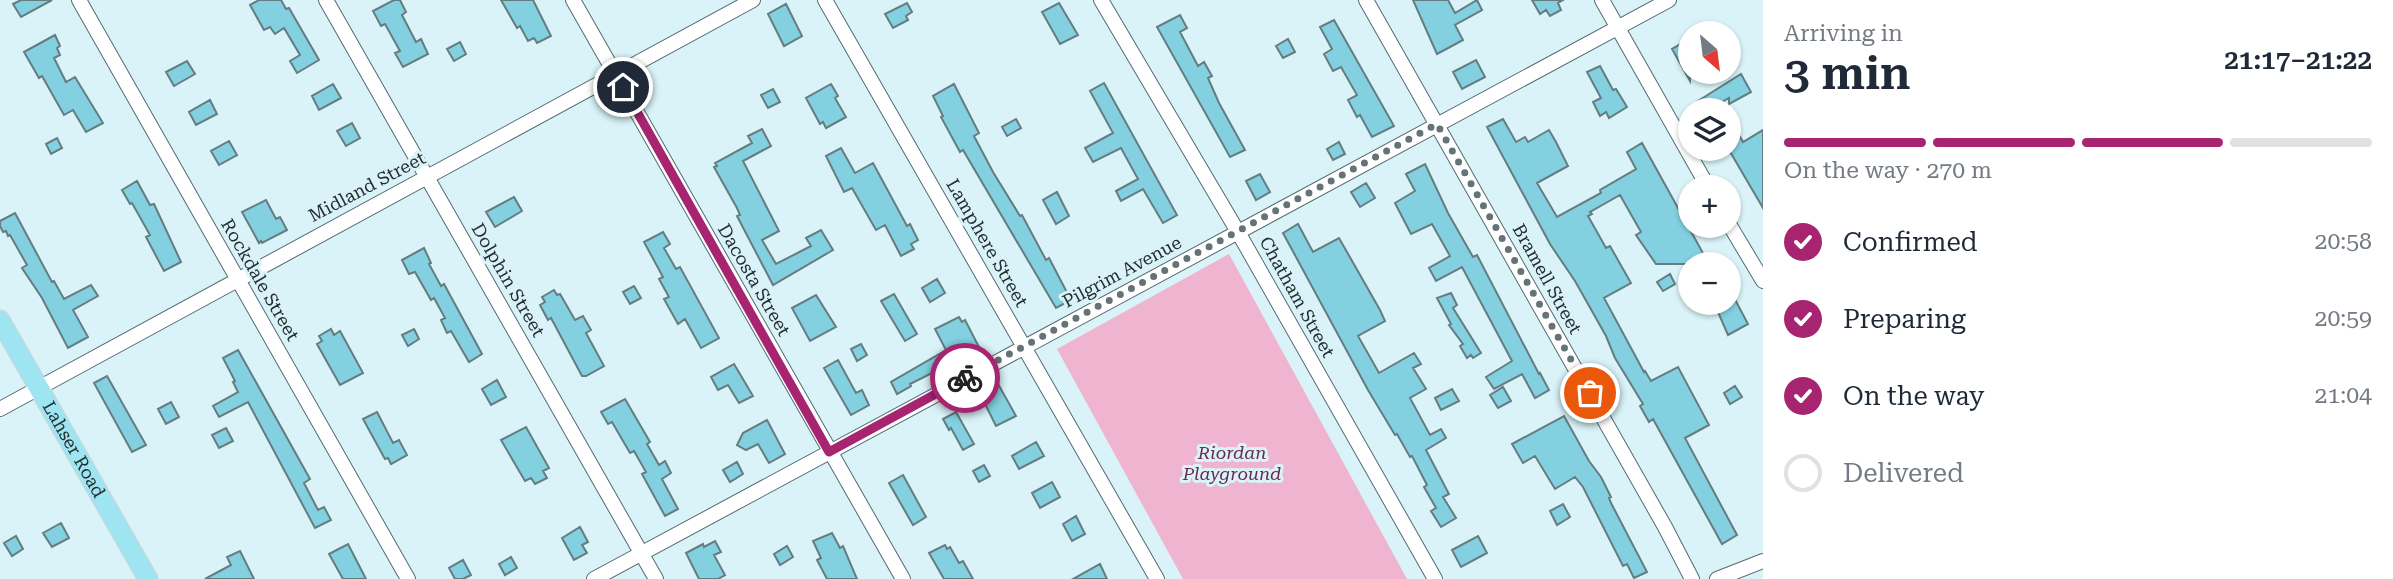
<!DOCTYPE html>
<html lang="en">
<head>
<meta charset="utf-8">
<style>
	body { margin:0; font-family:"Roboto Serif",serif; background:#f2f2f3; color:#1f2937; height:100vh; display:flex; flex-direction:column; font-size:26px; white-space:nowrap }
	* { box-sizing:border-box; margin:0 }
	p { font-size:23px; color:#747a83 }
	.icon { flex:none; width:38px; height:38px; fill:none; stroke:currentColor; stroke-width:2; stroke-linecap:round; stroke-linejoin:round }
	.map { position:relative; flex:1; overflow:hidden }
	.details { display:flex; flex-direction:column; background:#fff; width:630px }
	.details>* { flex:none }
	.needle { width:46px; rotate:152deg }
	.tools { position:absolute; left:1678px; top:21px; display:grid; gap:14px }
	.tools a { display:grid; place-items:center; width:63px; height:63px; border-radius:50%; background:#fff; box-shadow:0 2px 5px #0004; font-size:35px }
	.pin { position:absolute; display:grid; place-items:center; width:60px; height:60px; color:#fff; margin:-30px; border:4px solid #fff; border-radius:50%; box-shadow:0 2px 7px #0007 }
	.courier { position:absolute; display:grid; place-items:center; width:70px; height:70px; margin:-35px; border:5px solid #a72470; border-radius:50%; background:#fff; color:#222; box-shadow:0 2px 9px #0007 }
	.headline em { font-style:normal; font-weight:600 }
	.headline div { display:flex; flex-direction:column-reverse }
	.headline { display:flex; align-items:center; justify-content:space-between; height:119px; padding:0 21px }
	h1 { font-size:46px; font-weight:600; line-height:52px }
	.bar { display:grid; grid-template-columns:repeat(4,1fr); gap:10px 7px; align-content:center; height:84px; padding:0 21px }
	.bar i { height:9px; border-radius:5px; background:#e0e1e3 }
	.bar .current { background:#a72470 }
	.bar p { grid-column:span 4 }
	ol { padding:0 21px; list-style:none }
	li { display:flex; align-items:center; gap:21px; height:77px }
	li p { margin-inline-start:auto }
	li .icon { padding:7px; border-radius:50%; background:#a72470; color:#fff; stroke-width:4 }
	li:last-child { color:#747a83 }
	li i { width:38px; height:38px; border:4px solid #e0e1e3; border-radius:50% }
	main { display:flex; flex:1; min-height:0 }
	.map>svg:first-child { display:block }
	.green { fill:#efb4cf }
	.building { fill:#83d1e0; stroke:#657c80; stroke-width:2 }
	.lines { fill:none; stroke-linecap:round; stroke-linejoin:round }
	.minor-casing { stroke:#546b70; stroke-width:16 }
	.major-casing { stroke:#d3d5d6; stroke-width:21 }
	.minor { stroke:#fff; stroke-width:14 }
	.major { stroke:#9fe4f1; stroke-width:19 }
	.done { stroke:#637376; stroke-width:7; stroke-dasharray:0 12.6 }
	.route { stroke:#a72470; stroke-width:9 }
	.labels { text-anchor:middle; stroke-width:6; stroke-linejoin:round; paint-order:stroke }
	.street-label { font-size:18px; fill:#242e30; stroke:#d9f3f8 }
	.park-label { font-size:18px; font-style:italic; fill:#6e274d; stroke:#d9f3f8 }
</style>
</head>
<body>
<main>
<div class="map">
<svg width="1763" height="579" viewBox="0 0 1763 579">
	<rect width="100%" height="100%" fill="#d9f3f8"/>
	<path class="green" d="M1229,254L1407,579H1183L1057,349Z"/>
	<path class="building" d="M21,0H52L21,17L13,4Z
		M259,0H281L286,9L289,8L319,60L297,73L290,61L300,55L284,28L275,34L270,27L264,30L250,5Z
		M394,0H400L406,12L402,15L416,42L421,39L428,54L403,67L395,53L400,51L385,24L381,26L373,11Z
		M501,0H533L551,36L537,43L534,38L528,41L520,26L517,28Z
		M1413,0H1448L1455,13L1477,0L1482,10L1455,25L1463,40L1437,54Z
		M1532,0H1563L1558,3L1561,10L1550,16L1546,10L1540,14Z
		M907,3L912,12L906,16L908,20L893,28L885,14Z
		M1059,3L1078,35L1060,44L1042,12Z
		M786,4L802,36L784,46L768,14Z
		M1180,15L1187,28L1180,32L1198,66L1204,62L1212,76L1208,78L1219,103L1245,150L1230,157L1157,27Z
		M1334,20L1394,126L1372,137L1360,115L1357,117L1348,100L1357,95L1341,67L1333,71L1324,54L1332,49L1320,27Z
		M55,35L60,46L57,48L60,55L54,58L66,82L75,77L103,123L86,132L73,110L64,115L42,76L39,78L24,52Z
		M1288,39L1295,52L1283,58L1276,46Z
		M1686,41L1690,50V81L1672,49Z
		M460,42L466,54L454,61L447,49Z
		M1476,60L1485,77L1462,89L1453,72Z
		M187,61L195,74L174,86L166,72Z
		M1600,66L1613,90L1616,89L1627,107L1609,118L1606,112L1600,116L1593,102L1601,98L1587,72Z
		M1741,74L1751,92L1729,104V98L1708,110H1703L1698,101Z
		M1104,83L1177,215L1163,223L1143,189L1121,201L1116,191L1138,179L1121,148L1093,162L1085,148L1113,133L1090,91Z
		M333,84L341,98L319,110L312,96Z
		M831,84L838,96L835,98L846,117L826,128L823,122L820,124L806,98Z
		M954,84L979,133L974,136L993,172L1020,216L1022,215L1046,260L1049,258L1071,300L1056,308L963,150L960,152L941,117L943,116L933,96Z
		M773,89L780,102L768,108L761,95Z
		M210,100L217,114L196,125L189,112Z
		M1729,117L1743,142L1763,130V208L1729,150Z
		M1016,119L1021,128L1007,136L1002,127Z
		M1503,119L1516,142L1525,137L1528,142L1549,130L1556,142L1568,166L1537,183L1557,217L1601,193L1600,190L1636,169L1627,152L1642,143L1709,264H1656L1636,235L1641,232L1620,195L1590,212L1592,214L1588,216L1606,248L1610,246L1631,283L1604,298L1644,372L1645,371L1651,381L1678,367L1709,425L1685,438L1737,535L1722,544L1653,419L1649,422L1640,406L1643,404L1615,358L1606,336L1575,281L1550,244L1487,127Z
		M352,123L360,138L346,146L337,131Z
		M762,129L771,146L743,161L779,231L762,240L776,264L811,246L806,238L821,230L833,250L773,285L737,216L740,215L737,208L714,167L717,166L715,163L752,143L748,136Z
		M57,138L62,148L51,154L46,144Z
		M229,141L237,155L219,165L211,151Z
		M1339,142L1345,154L1333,160L1327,149Z
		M841,148L855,173L873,163L907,226L910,224L918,240L911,244L914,249L901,256L885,225L876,230L852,188L844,192L826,156Z
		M1425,164L1448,213L1473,257L1477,255L1539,374L1540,373L1549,390L1535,398L1522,374L1494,389L1486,377L1512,361L1495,329L1462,267L1436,281L1429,268L1450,256L1432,224L1411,234L1395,203L1415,191L1406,174Z
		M1260,174L1270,192L1256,200L1246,181Z
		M137,181L150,205L154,204L181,262L164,271L146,237L150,235L132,203L130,204L122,190Z
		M1366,183L1375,198L1360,207L1351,192Z
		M1057,192L1069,216L1056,224L1043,200Z
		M514,197L522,211L495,227L486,212Z
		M266,200L276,219L280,217L287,230L262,243L261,241L259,243L242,212Z
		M15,213L52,282L54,281L64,299L91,285L98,296L73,310L88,337L68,348L42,298L22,268L27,265L10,235L8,236L6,231L3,232L0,226V221Z
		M1298,224L1313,252L1339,238L1380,310L1385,321L1358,336L1379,373L1414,353L1421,364L1413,368L1426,389L1410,398L1430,435L1441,429L1446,438L1426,450L1449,494L1443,497L1456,518L1441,527L1431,511L1436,508L1424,487L1427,485L1412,456L1410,457L1397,434L1395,435L1368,390L1283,233Z
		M663,232L670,244L664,248L676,269L680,267L719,338L701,348L685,319L678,324L664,299L669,297L659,279L663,277L644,242Z
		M424,248L431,263L429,264L441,286L444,284L482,354L469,362L451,331L447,333L441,320L445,318L434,298L431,300L415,272L409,274L402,260Z
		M1670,274L1675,284L1663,291L1657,282Z
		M937,279L945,293L930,302L922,288Z
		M634,286L641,298L630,304L623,292Z
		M1729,288L1748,324L1728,335L1714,303H1729Z
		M554,290L557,295L560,294L575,320L583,316L591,330L586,333L604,366L586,376H582L551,318L548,320L540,305L545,302L542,297Z
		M1451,293L1457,305L1453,308L1481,353L1473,358L1471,355L1467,358L1460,346L1463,344L1449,325L1451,324L1437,298Z
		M894,294L917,334L905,341L881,301Z
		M816,295L836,327L810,341L792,308Z
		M959,317L962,322L965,320L980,349L910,384L911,386L897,394L891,382L946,350L935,329Z
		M331,329L334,335L340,331L363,373L340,385L317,344L322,341L319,336Z
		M414,329L419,339L408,346L402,335Z
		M861,344L867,355L857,361L851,349Z
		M238,350L310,479L304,483L318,510L324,507L331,520L315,528L248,402L219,417L213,406L238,392L233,382L235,381L223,358Z
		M838,360L856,393L862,390L869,405L851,415L824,368Z
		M734,364L753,396L739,403L728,385L718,390L711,377Z
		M107,376L146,445L132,452L94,383Z
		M497,380L506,397L491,405L482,389Z
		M997,382L1016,416L996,426L981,396L985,394L983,390Z
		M1735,386L1742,397L1730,404L1724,393Z
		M1503,387L1511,401L1498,408L1490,395Z
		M1452,389L1459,401L1441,410L1435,398Z
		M625,399L650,442L647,444L659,465L665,461L671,473L662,479L678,509L665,516L642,474L646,472L634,451L630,453L612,422L608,424L601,412Z
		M171,402L179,417L166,424L158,409Z
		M377,412L393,443L399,440L407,455L391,464L388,458L385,459L363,419Z
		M956,412L974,444L963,450L951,428L949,430L943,419Z
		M1564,416L1589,461L1601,477L1611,497L1609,498L1611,503L1647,572L1634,578L1627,564L1623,566L1583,487L1575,477L1555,489L1535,456L1523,463L1512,444Z
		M767,420L785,454L769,463L758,444L746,450L737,445L743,433Z
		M526,427L549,468L543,471L547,478L535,484L531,478L525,481L501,440Z
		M226,428L233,441L219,448L212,435Z
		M1036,442L1044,456L1019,469L1012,456Z
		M737,462L743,474L730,482L723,470Z
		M984,465L990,476L979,482L973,471Z
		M903,475L926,517L913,525L889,483Z
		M1052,482L1060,497L1040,508L1032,493Z
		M1563,504L1570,517L1557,525L1550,511Z
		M1076,516L1085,534L1072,541L1063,524Z
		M61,523L69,538L52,547L43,533Z
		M580,527L588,542L582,545L587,553L574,560L562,538Z
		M832,533L840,548L843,546L857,579H827L817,560L821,558L813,541Z
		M16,536L23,549L12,556L4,543Z
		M1478,536L1487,553L1461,567L1452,550Z
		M715,541L721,552L714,555L725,575L718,579H699L686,553L703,544L704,547Z
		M348,544L366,579H343L329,554Z
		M945,545L947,549L950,547L959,563L963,561L973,579H944L929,553Z
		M787,546L793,557L780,565L774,554Z
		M240,551L254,579H205L231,565L227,557Z
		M511,557L517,568L505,575L499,564Z
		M463,560L471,575L463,579H455L449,568Z
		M1100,564L1107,579H1073Z"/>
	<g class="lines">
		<g class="minor-casing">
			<path id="minor" d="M79,0L408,579
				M326,0L656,579
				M573,0L903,579
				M825,0L1157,579
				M1101,0L1238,232L1435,579
				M1366,0L1665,527L1692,579
				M1602,0L1708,187
				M1729,224L1763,281
				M0,409L753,0
				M594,579L1669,0
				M1717,579L1763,561"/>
		</g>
		<g class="major-casing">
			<g id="major">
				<path id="s1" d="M0,320L148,579"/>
			</g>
		</g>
		<use href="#minor" class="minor"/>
		<use href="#major" class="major"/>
	</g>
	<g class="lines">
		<path class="done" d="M965,378L1437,124L1590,393"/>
		<path class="route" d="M623,87L829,452L965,378"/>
	</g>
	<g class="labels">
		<g class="street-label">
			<text transform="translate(367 187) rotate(-28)" y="6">Midland Street</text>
			<text transform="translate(987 243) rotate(60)" y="6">Lamphere Street</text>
			<text transform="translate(1122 272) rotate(-28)" y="6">Pilgrim Avenue</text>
			<text transform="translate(1547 279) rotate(61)" y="6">Bramell Street</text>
			<text transform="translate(260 280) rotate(60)" y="6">Rockdale Street</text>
			<text transform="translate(508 280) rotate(60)" y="6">Dolphin Street</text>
			<text transform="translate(754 280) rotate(60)" y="6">Dacosta Street</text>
			<text transform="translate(1297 297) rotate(61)" y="6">Chatham Street</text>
			<text dy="6" stroke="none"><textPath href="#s1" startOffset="149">Lahser Road</textPath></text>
		</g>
		<g class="park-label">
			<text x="1232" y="459">Riordan<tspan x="1232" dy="21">Playground</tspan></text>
		</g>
	</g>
</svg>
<div class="tools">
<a><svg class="needle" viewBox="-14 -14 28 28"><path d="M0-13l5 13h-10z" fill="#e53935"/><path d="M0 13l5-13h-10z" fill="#747a83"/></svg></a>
<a><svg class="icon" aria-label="layers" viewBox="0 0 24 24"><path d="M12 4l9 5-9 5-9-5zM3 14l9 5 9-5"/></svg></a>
<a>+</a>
<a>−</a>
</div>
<div class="pin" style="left:1590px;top:393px;background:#ea580c"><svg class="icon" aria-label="bag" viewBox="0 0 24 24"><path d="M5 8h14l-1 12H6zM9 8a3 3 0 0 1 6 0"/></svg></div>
<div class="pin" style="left:623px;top:87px;background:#1f2937"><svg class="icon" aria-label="home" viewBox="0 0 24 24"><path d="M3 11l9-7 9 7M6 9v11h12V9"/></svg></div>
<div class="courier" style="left:965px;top:378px"><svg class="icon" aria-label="bike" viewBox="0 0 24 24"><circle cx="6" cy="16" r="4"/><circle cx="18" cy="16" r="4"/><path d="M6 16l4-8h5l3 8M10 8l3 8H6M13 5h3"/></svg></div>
</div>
<section class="details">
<div class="headline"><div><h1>3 min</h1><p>Arriving in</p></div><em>21:17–21:22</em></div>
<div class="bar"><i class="current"></i><i class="current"></i><i class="current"></i><i></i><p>On the way · 270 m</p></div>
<ol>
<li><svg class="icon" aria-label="check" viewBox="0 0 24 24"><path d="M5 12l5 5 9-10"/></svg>Confirmed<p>20:58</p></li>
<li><svg class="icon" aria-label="check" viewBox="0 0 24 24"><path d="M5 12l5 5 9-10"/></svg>Preparing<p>20:59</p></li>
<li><svg class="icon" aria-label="check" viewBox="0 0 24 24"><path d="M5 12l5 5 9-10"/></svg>On the way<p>21:04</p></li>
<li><i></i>Delivered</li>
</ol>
</section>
</main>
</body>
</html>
